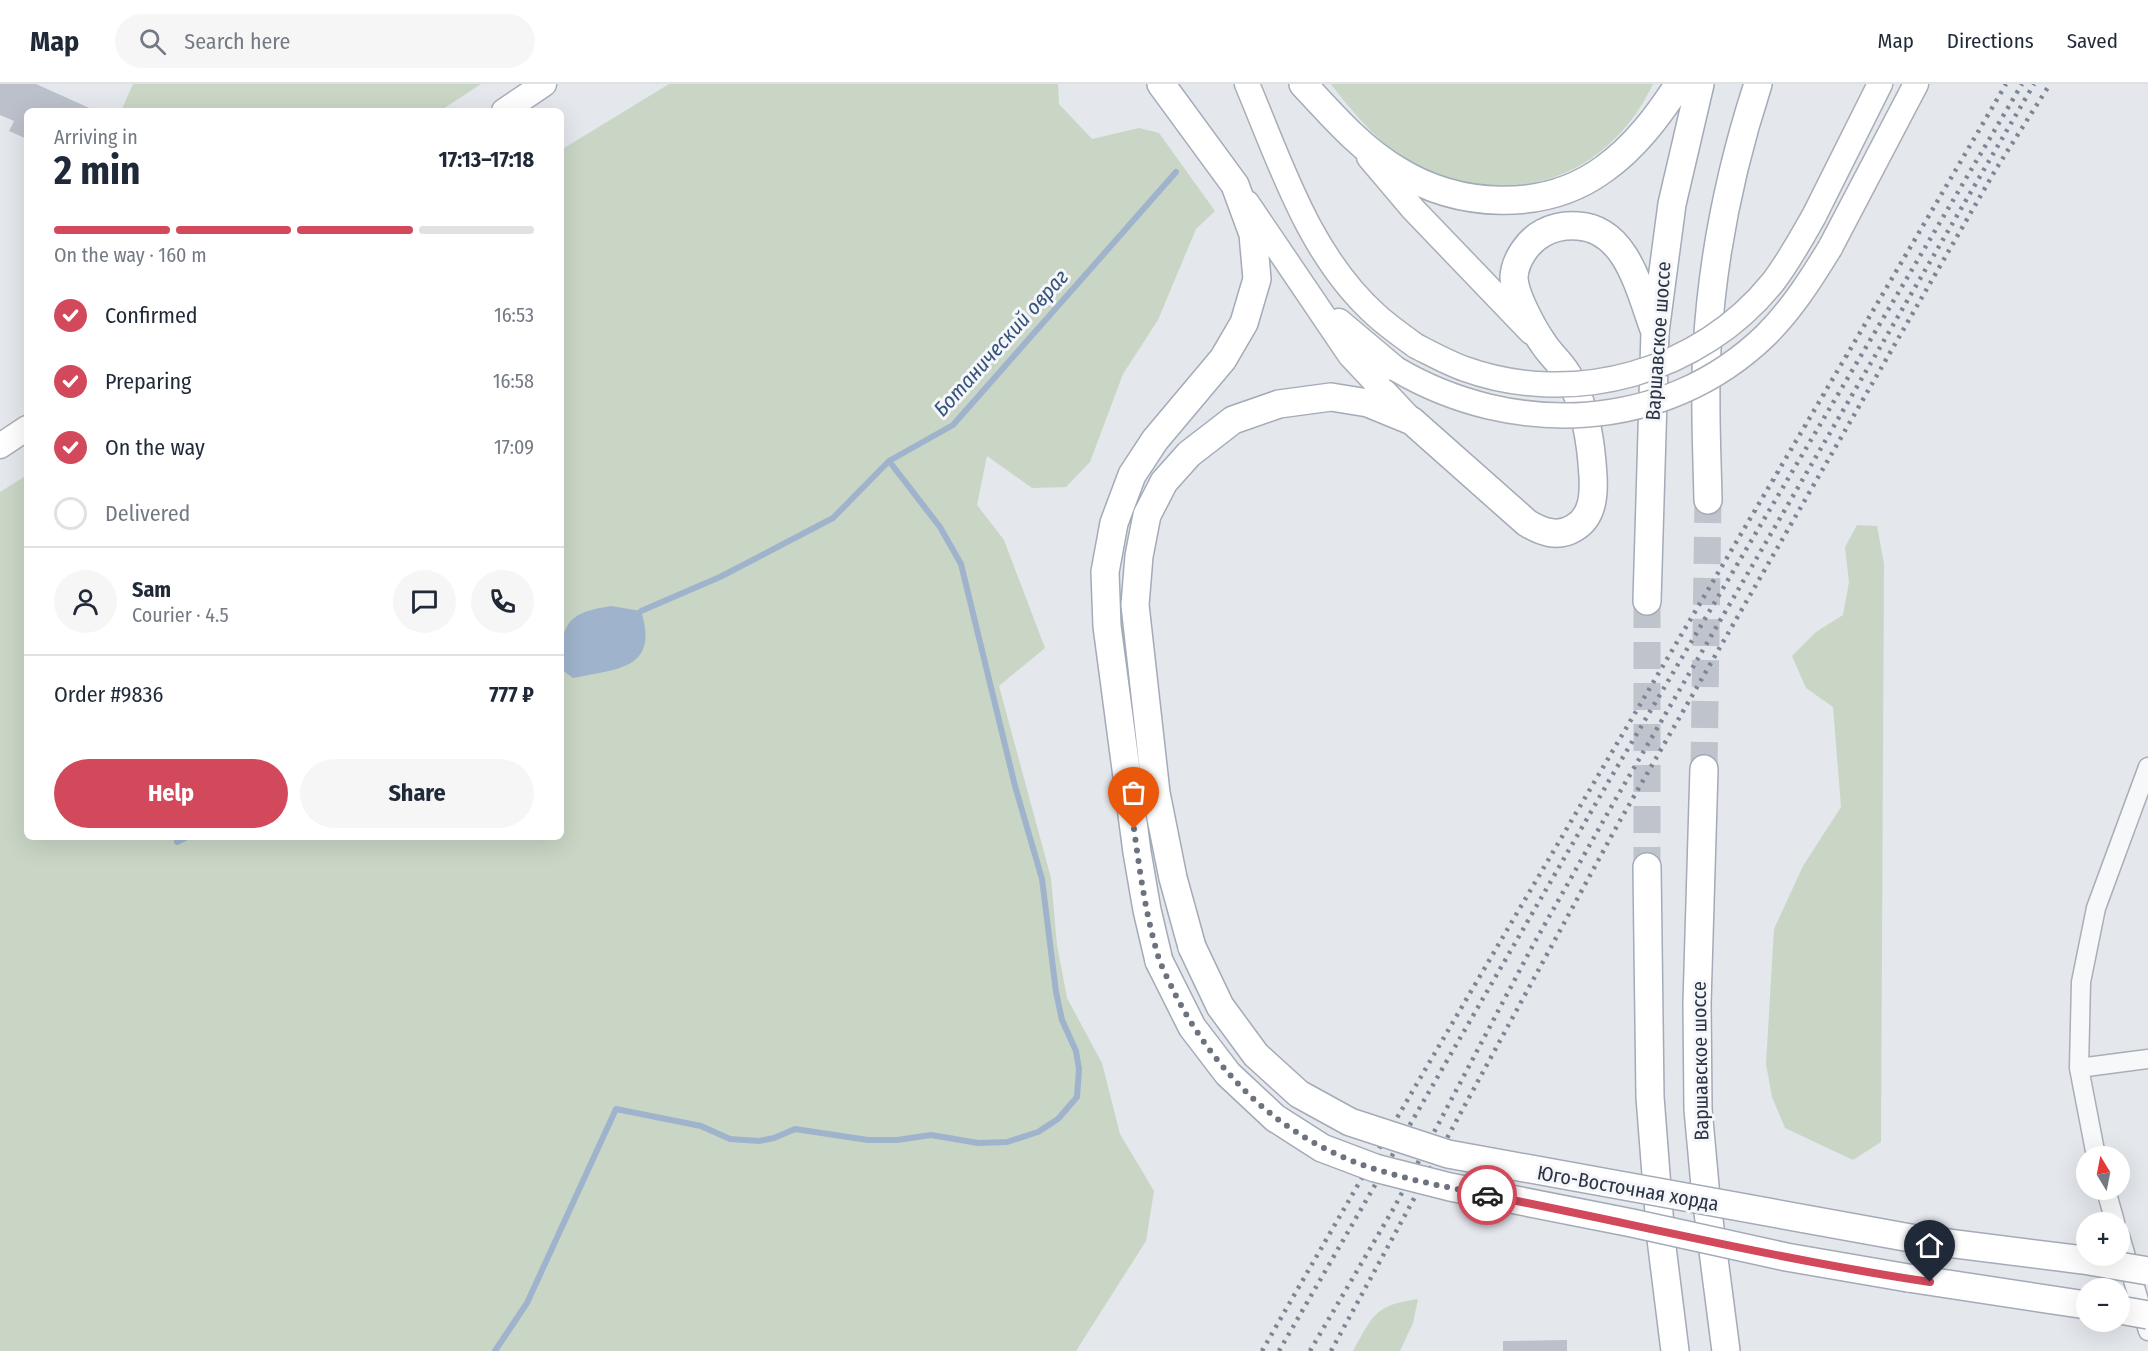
<!DOCTYPE html>
<html lang="en">
<head>
<meta charset="utf-8">
<style>
	body { margin:0; font-family:"Fira Sans Condensed",sans-serif; background:#f6f6f7; color:#1f2937; height:100vh; display:flex; flex-direction:column; font-size:22px; white-space:nowrap }
	* { box-sizing:border-box; margin:0 }
	p { font-size:20px; color:#747a83 }
	.icon { flex:none; width:33px; height:33px; fill:none; stroke:currentColor; stroke-width:2; stroke-linecap:round; stroke-linejoin:round }
	.map { position:relative; flex:1; overflow:hidden }
	.side { position:absolute; left:24px; top:24px; width:540px; height:732px; display:flex; flex-direction:column; background:#fff; border-radius:9px; box-shadow:0 6px 24px #0002 }
	.side>* { flex:none }
	.needle { width:39px; rotate:350deg }
	.controls { position:absolute; left:2076px; top:1062px; display:grid; gap:12px }
	.controls a { display:grid; place-items:center; width:54px; height:54px; border-radius:50%; background:#fff; box-shadow:0 6px 24px #0002; font-size:30px }
	.pin { position:absolute; display:grid; place-items:center; width:51px; height:51px; color:#fff; margin:-62px -26px; border-radius:50% 50% 50% 0; rotate:-45deg; box-shadow:0 0 6px #0007 }
	.pin .icon { rotate:45deg }
	.courier { position:absolute; display:grid; place-items:center; width:60px; height:60px; margin:-30px; border:4px solid #d1495b; border-radius:50%; background:#fff; color:#222; box-shadow:0 2px 8px #0007 }
	.headline em { font-style:normal; font-weight:700 }
	.headline div { display:flex; flex-direction:column-reverse }
	.headline { display:flex; align-items:center; justify-content:space-between; height:102px; padding:0 30px }
	h1 { font-size:39px; font-weight:700; line-height:45px }
	.bar { display:grid; grid-template-columns:repeat(4,1fr); gap:9px 6px; align-content:center; height:72px; padding:0 30px }
	.bar i { height:8px; border-radius:4px; background:#e0e1e3 }
	.bar .selected { background:#d1495b }
	.bar p { grid-column:span 4 }
	.line { display:flex; align-items:center; gap:15px; padding:0 30px; border-top:2px solid #e0e1e3 }
	.line div { flex:1 }
	.round { display:grid; place-items:center; flex:none; width:63px; height:63px; border-radius:32px; background:#f6f6f7 }
	ol { padding:0 30px; list-style:none }
	li { display:flex; align-items:center; gap:18px; height:66px }
	li p { margin-inline-start:auto }
	li .icon { padding:6px; border-radius:50%; background:#d1495b; color:#fff; stroke-width:4 }
	li:last-child { color:#747a83 }
	li i { width:33px; height:33px; border:3px solid #e0e1e3; border-radius:50% }
	.primary-button { display:flex; gap:12px; margin-top:auto; padding:12px 30px }
	.primary-button a { flex:1; height:69px; border-radius:36px; background:#d1495b; color:#fff; font-size:24px; font-weight:700; line-height:69px; text-align:center }
	.primary-button a+a { background:#f6f6f7; color:#1f2937 }
	header { display:flex; align-items:center; gap:36px; box-sizing:border-box; height:84px; padding:0 30px; background:#fff; border-bottom:2px solid #e0e1e3 }
	header strong { font-size:28px }
	nav { display:flex; gap:33px; margin-inline-start:auto; font-size:21px }
	.search { width:420px; height:54px; background:#f6f6f7; display:flex; align-items:center; gap:15px; box-sizing:border-box; padding:0 21px; border-radius:33px; color:#747a83; font-size:22px }
	.map>svg:first-child { display:block }
	.green { fill:#c9d6c5 }
	.water { fill:#9fb4cc }
	.lines { fill:none; stroke-linecap:round; stroke-linejoin:round }
	.stream { stroke:#9fb4cc; stroke-width:6 }
	.building { fill:#bbc0ca }
	.primary-tunnel { stroke:#bfc3cb; stroke-width:27; stroke-dasharray:27 14; stroke-linecap:butt }
	.street-casing { stroke:#a9aeb7; stroke-width:21 }
	.secondary-casing { stroke:#a9aeb7; stroke-width:27 }
	.primary-casing { stroke:#a3abb8; stroke-width:30 }
	.street { stroke:#f7f8fa; stroke-width:18 }
	.secondary { stroke:#fff; stroke-width:24 }
	.primary { stroke:#fff; stroke-width:27 }
	.rail { stroke:#7d8696; stroke-width:4.5; stroke-dasharray:3 6; stroke-linecap:butt }
	.secondary-bridge-casing { stroke:#a9aeb7; stroke-width:27; stroke-linecap:butt }
	.primary-bridge-casing { stroke:#a3abb8; stroke-width:30; stroke-linecap:butt }
	.secondary-bridge { stroke:#fff; stroke-width:24 }
	.primary-bridge { stroke:#fff; stroke-width:27 }
	.done { stroke:#6c737f; stroke-width:6; stroke-dasharray:0 10.8 }
	.route { stroke:#d1495b; stroke-width:8 }
	.labels { text-anchor:middle; stroke-width:6; stroke-linejoin:round; paint-order:stroke }
	.street-label { font-size:20px; fill:#2b3445; stroke:#f4f6f9 }
	.water-label { font-size:21px; font-style:italic; fill:#34527a; stroke:#f4f6f9 }
</style>
</head>
<body>
<header>
<strong>Map</strong>
<div class="search"><svg class="icon" aria-label="search" viewBox="0 0 24 24"><circle cx="10" cy="10" r="6"/><path d="M15 15l6 6"/></svg>Search here</div>
<nav><a>Map</a><a>Directions</a><a>Saved</a></nav>
</header>
<div class="map">
<svg width="2148" height="1267" viewBox="0 0 2148 1267">
	<rect width="100%" height="100%" fill="#e4e7ec"/>
	<path class="green" d="M133,0H481L440,27H121Z
		M669,0H1058L1059,20L1092,55L1139,44L1159,49L1215,127L1196,145L1158,236L1123,290L1090,378L1066,403L1032,404L987,372L977,421L1004,456L1045,564L999,602L1051,794L1057,861L1067,914L1102,979L1120,1050L1154,1107L1146,1157L1076,1267H0V408L27,391V753H561V66Z
		M1331,0H1653C1617,76 1545,115 1462,99C1452,97 1440,96 1431,92C1395,77 1354,31 1331,0Z
		M1857,441L1877,442L1884,480L1881,1058L1853,1076L1785,1044L1772,1013L1766,980L1774,845L1803,782L1841,723L1833,623L1806,604L1792,572L1816,548L1843,531L1849,498L1845,463Z
		M1418,1215L1413,1239L1400,1267H1353C1373,1231 1375,1221 1418,1215Z"/>
	<path class="water" d="M611,522L641,527C660,586 616,585 573,594L561,585C561,541 565,529 611,522Z"/>
	<g class="lines">
		<path class="stream" d="M641,527L720,493L833,434L889,377L953,341L1176,88
			M177,758L187,753
			M495,1267L527,1219L616,1025L701,1042L730,1055L759,1057L774,1054L795,1045L868,1056H897L931,1051L978,1059L1007,1058L1038,1048L1058,1035L1077,1013L1079,985L1076,967L1062,936L1056,908L1042,795L1015,702L961,480L940,443L889,377"/>
	</g>
	<path class="building" d="M0,0H36L96,27H27V55L9,47L14,37L0,31Z
		M1567,1256V1267H1503V1257Z"/>
	<g class="lines">
		<path class="primary-tunnel" d="M1647,517V783
			M1704,685L1708,416"/>
		<g class="street-casing">
			<path id="street" d="M2079,984L2148,975
				M2096,1072L2079,984L2081,898L2096,824L2148,683
				M2106,1106L2115,1138
				M2120,1152L2148,1247"/>
		</g>
		<g class="secondary-casing">
			<path id="secondary" d="M1247,0C1281,80 1309,171 1376,231C1388,242 1402,252 1416,262
				M504,27L544,0
				M1369,73L1413,125L1531,248
				M1247,119L1350,271L1412,337
				M1814,132L1880,0
				M1830,164L1916,0
				M1339,237L1396,285
				M0,362L27,344"/>
		</g>
		<g class="primary-casing">
			<path id="primary" d="M1303,0C1332,31 1360,64 1397,86C1458,124 1544,129 1604,85C1635,63 1658,32 1679,0
				M1708,416C1707,366 1704,315 1707,265C1712,175 1730,86 1758,0
				M1647,517L1655,248L1672,120L1700,0
				M1704,685L1697,919L1698,1025L1706,1113L1726,1267
				M1647,783L1650,1013L1661,1155L1675,1267
				M1192,863L1173,794L1156,709L1135,521L1139,472L1147,431L1164,398L1189,370L1233,336L1279,320L1331,313L1368,319L1412,337L1527,439C1542,448 1558,454 1574,444C1593,433 1594,411 1593,392C1591,358 1586,325 1570,295C1563,280 1551,272 1543,259C1533,245 1514,210 1514,193C1515,176 1528,157 1543,149C1554,143 1565,141 1578,142C1628,145 1640,209 1655,248
				M1159,877L1147,826L1137,768L1107,542L1105,488L1114,439L1132,391L1155,356L1223,275L1244,239L1257,195L1253,150L1235,101L1161,0
				M1916,1155L2083,1176
				M1908,1194L2086,1221"/>
		</g>
		<use href="#street" class="street"/>
		<use href="#secondary" class="secondary"/>
		<use href="#primary" class="primary"/>
		<path class="rail" d="M1262,1267C1506,842 1759,423 2006,0
			M1279,1267L1610,695L2022,0
			M1310,1267L1395,1122L1532,863L1614,718L2034,0
			M1331,1267L1618,740L1996,85L2050,0"/>
		<g class="secondary-bridge-casing">
			<path id="secondary-bridge" d="M1416,262C1432,270 1448,279 1465,285C1574,324 1701,288 1773,198C1789,177 1801,155 1814,132
				M1396,285C1513,354 1665,349 1766,251C1792,225 1811,195 1830,164"/>
		</g>
		<g class="primary-bridge-casing">
			<path id="primary-bridge" d="M1192,863L1220,922L1256,971L1299,1010L1350,1038L1448,1070L1916,1155
				M1159,877L1192,943L1228,990L1275,1034L1322,1064L1375,1084L1450,1103L1632,1139L1786,1173L1908,1194
				M2083,1176L2148,1187
				M2120,1226L2148,1231"/>
		</g>
		<use href="#secondary-bridge" class="secondary-bridge"/>
		<use href="#primary-bridge" class="primary-bridge"/>
	</g>
	<g class="lines">
		<path class="done" d="M1134,745C1140,789 1146,833 1159,875C1163,886 1169,897 1174,908C1207,973 1256,1029 1322,1063C1372,1090 1432,1100 1487,1111"/>
		<path class="route" d="M1487,1111C1635,1140 1781,1176 1930,1198"/>
	</g>
	<g class="labels">
		<g class="street-label">
			<text transform="translate(1658 257) rotate(-86)" y="7">Варшавское шоссе</text>
			<text transform="translate(1700 977) rotate(-91)" y="7">Варшавское шоссе</text>
			<text transform="translate(1628 1104) rotate(10)" y="7">Юго-Восточная хорда</text>
		</g>
		<g class="water-label">
			<text transform="translate(1001 259) rotate(-48)" y="7">Ботанический овраг</text>
		</g>
	</g>
</svg>
<div class="controls">
<a><svg class="needle" viewBox="-14 -14 28 28"><path d="M0-13l5 13h-10z" fill="#e53935"/><path d="M0 13l5-13h-10z" fill="#747a83"/></svg></a>
<a>+</a>
<a>−</a>
</div>
<div class="pin" style="left:1134px;top:745px;background:#ea580c"><svg class="icon" aria-label="bag" viewBox="0 0 24 24"><path d="M5 8h14l-1 12H6zM9 8a3 3 0 0 1 6 0"/></svg></div>
<div class="pin" style="left:1930px;top:1198px;background:#1f2937"><svg class="icon" aria-label="home" viewBox="0 0 24 24"><path d="M3 11l9-7 9 7M6 9v11h12V9"/></svg></div>
<div class="courier" style="left:1487px;top:1111px"><svg class="icon" aria-label="car" viewBox="0 0 24 24"><path d="M5 17H2v-5l4-1 3-4h7l3 4 3 1v5h-3M9 17h6M6 11h13"/><circle cx="7" cy="17" r="2"/><circle cx="17" cy="17" r="2"/></svg></div>
<section class="side">
<div class="headline"><div><h1>2 min</h1><p>Arriving in</p></div><em>17:13–17:18</em></div>
<div class="bar"><i class="selected"></i><i class="selected"></i><i class="selected"></i><i></i><p>On the way · 160 m</p></div>
<ol>
<li><svg class="icon" aria-label="check" viewBox="0 0 24 24"><path d="M5 12l5 5 9-10"/></svg>Confirmed<p>16:53</p></li>
<li><svg class="icon" aria-label="check" viewBox="0 0 24 24"><path d="M5 12l5 5 9-10"/></svg>Preparing<p>16:58</p></li>
<li><svg class="icon" aria-label="check" viewBox="0 0 24 24"><path d="M5 12l5 5 9-10"/></svg>On the way<p>17:09</p></li>
<li><i></i>Delivered</li>
</ol>
<div class="line" style="height:108px"><a class="round"><svg class="icon" aria-label="person" viewBox="0 0 24 24"><circle cx="12" cy="8" r="4"/><path d="M4 21q1-7 8-7t8 7"/></svg></a><div><b>Sam</b><p>Courier · 4.5</p></div><a class="round"><svg class="icon" aria-label="chat" viewBox="0 0 24 24"><path d="M4 5h16v11H9l-5 4z"/></svg></a><a class="round"><svg class="icon" aria-label="phone" viewBox="0 0 24 24"><path d="M5 4h4l2 5-3 2q2 4 5 5l2-3 5 2v4C11 20 4 13 5 4z"/></svg></a></div>
<div class="line" style="height:78px"><div>Order #9836</div><b>777 ₽</b></div>
<div class="primary-button"><a>Help</a><a>Share</a></div>
</section>
</div>
</body>
</html>
